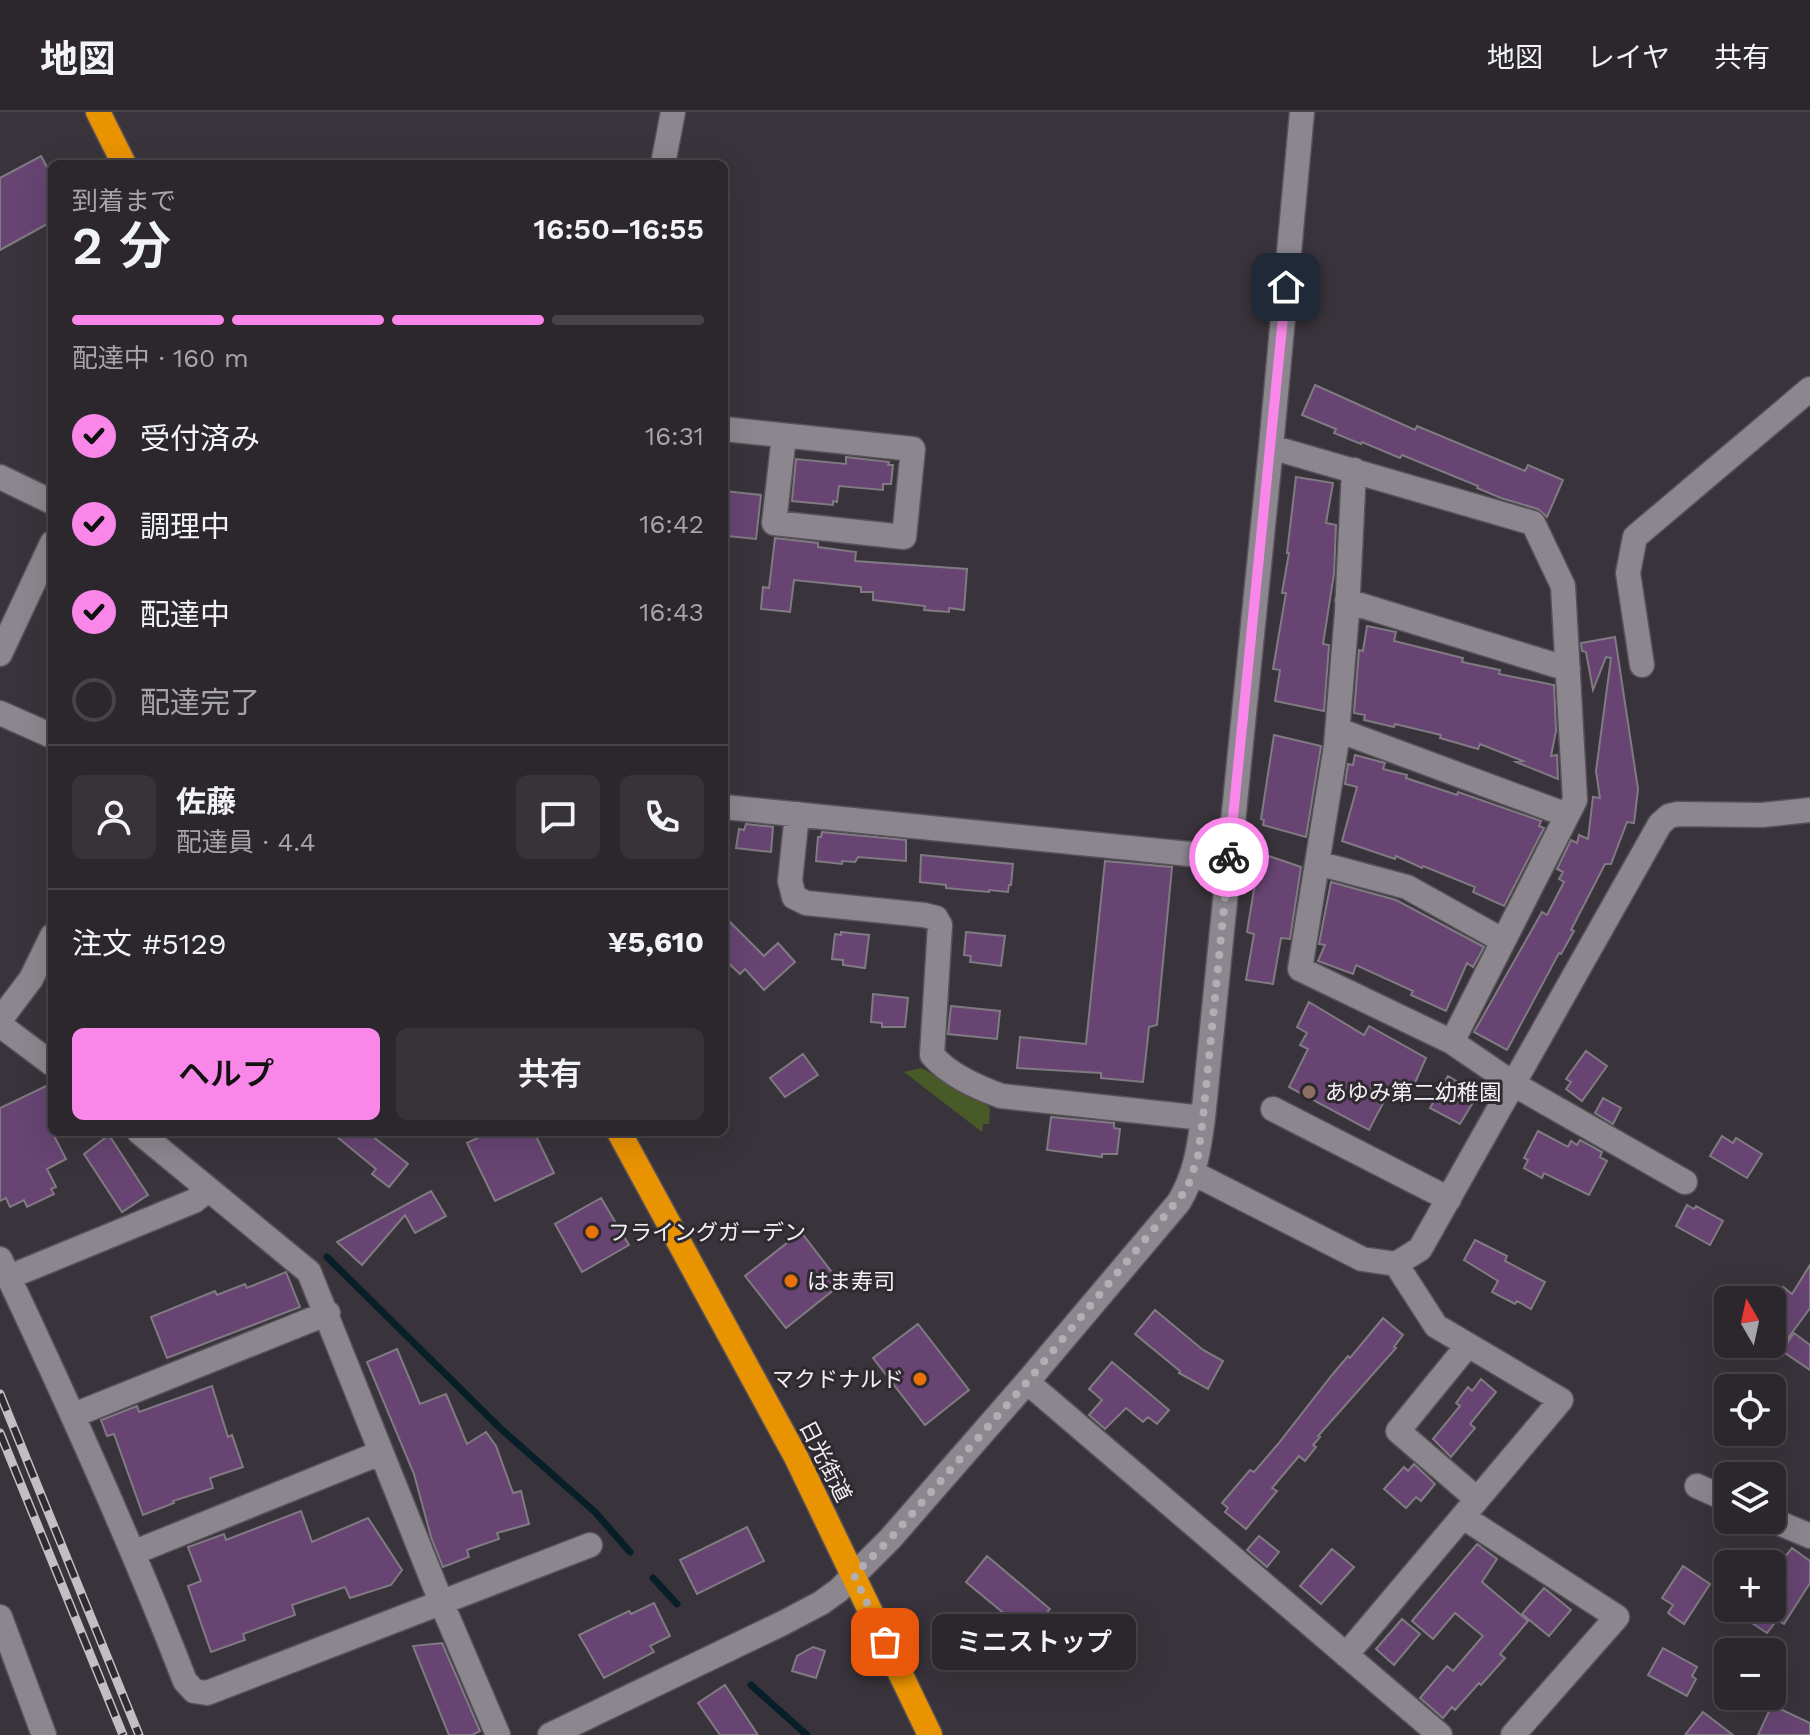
<!DOCTYPE html>
<html lang="ja">
<head>
<meta charset="utf-8">
<style>
	body { margin:0; font-family:"Work Sans","Noto Sans JP",sans-serif; background:#373338; color:#f1f3f6; height:100vh; display:flex; flex-direction:column; font-size:30px; white-space:nowrap }
	* { box-sizing:border-box; margin:0 }
	p { font-size:26px; color:#a6a5a9 }
	.icon { flex:none; width:44px; height:44px; fill:none; stroke:currentColor; stroke-width:2; stroke-linecap:round; stroke-linejoin:round }
	.map { position:relative; flex:1; overflow:hidden }
	.drawer { position:absolute; left:48px; top:48px; width:680px; height:976px; display:flex; flex-direction:column; background:#2b272c; border-radius:12px; box-shadow:0 8px 32px #0002,0 0 0 2px #474448 }
	.drawer>* { flex:none }
	.needle { width:52px; rotate:351deg }
	.buttons { position:absolute; left:1714px; top:1174px; display:grid; gap:16px }
	.buttons a { display:grid; place-items:center; width:72px; height:72px; border-radius:12px; background:#2b272c; box-shadow:0 8px 32px #0002,0 0 0 2px #474448; font-size:40px }
	.pin { position:absolute; display:grid; place-items:center; width:68px; height:68px; color:#fff; margin:-34px; border-radius:16px; box-shadow:0 4px 12px #0006 }
	.courier { position:absolute; display:grid; place-items:center; width:80px; height:80px; margin:-40px; border:6px solid #f987e9; border-radius:50%; background:#fff; color:#222; box-shadow:0 2px 10px #0007 }
	.bubble { position:absolute; height:56px; border-radius:12px; background:#2b272c; box-shadow:0 8px 32px #0002,0 0 0 2px #474448; font-size:26px; font-weight:600; line-height:56px; text-align:center }
	.head em { font-style:normal; font-weight:600 }
	.head div { display:flex; flex-direction:column-reverse }
	.head { display:flex; align-items:center; justify-content:space-between; height:136px; padding:0 24px }
	h1 { font-size:52px; font-weight:600; line-height:60px }
	.bar { display:grid; grid-template-columns:repeat(4,1fr); gap:12px 8px; align-content:center; height:96px; padding:0 24px }
	.bar i { height:10px; border-radius:6px; background:#474448 }
	.bar .active { background:#f987e9 }
	.bar p { grid-column:span 4 }
	.line { display:flex; align-items:center; gap:20px; padding:0 24px; border-top:2px solid #474448 }
	.line div { flex:1 }
	.round { display:grid; place-items:center; flex:none; width:84px; height:84px; border-radius:12px; background:#373338 }
	ol { padding:0 24px; list-style:none }
	li { display:flex; align-items:center; gap:24px; height:88px }
	li p { margin-inline-start:auto }
	li .icon { padding:8px; border-radius:50%; background:#f987e9; color:#111; stroke-width:4 }
	li:last-child { color:#a6a5a9 }
	li i { width:44px; height:44px; border:4px solid #474448; border-radius:50% }
	.action { display:flex; gap:16px; margin-top:auto; padding:16px 24px }
	.action a { flex:1; height:92px; border-radius:12px; background:#f987e9; color:#111; font-size:32px; font-weight:600; line-height:92px; text-align:center }
	.action a+a { background:#373338; color:#f1f3f6 }
	header { display:flex; align-items:center; gap:48px; box-sizing:border-box; height:112px; padding:0 40px; background:#2b272c; border-bottom:2px solid #474448 }
	header strong { font-size:38px }
	nav { display:flex; gap:44px; margin-inline-start:auto; font-size:28px }
	.map>svg:first-child { display:block }
	.green { fill:#485a27 }
	.lines { fill:none; stroke-linecap:round; stroke-linejoin:round }
	.stream { stroke:#081e28; stroke-width:7 }
	.building { fill:#674472; stroke:#807a82; stroke-width:2 }
	.minor-casing { stroke:#575259; stroke-width:27 }
	.highway-casing { stroke:#575259; stroke-width:27 }
	.minor { stroke:#8c868e; stroke-width:24 }
	.highway { stroke:#e99301; stroke-width:24 }
	.rail-casing { stroke:#c2bec4; stroke-width:9 }
	.rail { stroke:#2f2a30; stroke-width:6; stroke-dasharray:18; stroke-linecap:butt }
	.done { stroke:#b2aeb4; stroke-width:8; stroke-dasharray:0 14.4 }
	.route { stroke:#f987e9; stroke-width:10 }
	.education-dot { fill:#8d6e63; stroke:#2f2a30; stroke-width:3 }
	.food-dot { fill:#e8710a; stroke:#2f2a30; stroke-width:3 }
	.labels { text-anchor:middle; stroke-width:6; stroke-linejoin:round; paint-order:stroke }
	.poi-label { font-size:22px; fill:#f3f0f5; stroke:#2f2a30; text-anchor:start }
	.street-label { font-size:22px; fill:#f3f0f5; stroke:#2f2a30 }
</style>
</head>
<body>
<header>
<strong>地図</strong>
<nav><a>地図</a><a>レイヤ</a><a>共有</a></nav>
</header>
<div class="map">
<svg width="1810" height="1623" viewBox="0 0 1810 1623">
	<rect width="100%" height="100%" fill="#39343b"/>
	<path class="green" d="M921,956L985,989L990,997L989,1012H983L982,1020L904,960Z"/>
	<g class="lines">
		<path class="stream" d="M327,1145L500,1316L595,1400L630,1440
			M653,1466L677,1492
			M751,1573L807,1623"/>
	</g>
	<path class="building" d="M41,44L52,64V99L48,100L51,110L0,138V66Z
		M1315,273L1415,318L1417,314L1525,359L1528,353L1563,368L1547,405L1538,397L1501,386L1477,376L1478,374L1402,343L1400,346L1362,330L1361,332L1334,321L1336,317L1302,303Z
		M846,345L889,350L888,353H893L891,372H883V378L839,374L837,390L833,389V393L792,389L796,347L846,352Z
		M1296,365L1333,371L1326,411L1336,413L1334,462L1323,532L1329,533L1324,599L1275,589L1280,558L1273,557L1286,481H1282L1289,441H1287Z
		M724,379L761,383L756,427L728,424L729,415L724,414Z
		M775,426L818,431V435L856,440L855,449L967,457L964,498L949,496V500L924,498L925,494L873,488V480H861V475L794,468L790,500L761,497L763,475L769,476Z
		M1367,514L1396,520L1394,529L1463,546L1462,550L1500,558L1499,562L1554,573L1556,619L1551,644L1557,643L1558,667L1516,650L1523,649L1480,632L1478,637L1440,626L1441,623L1395,612L1394,615L1364,608L1365,603L1354,601L1359,538L1363,539Z
		M1615,525L1638,677L1634,711L1627,710L1611,752H1605L1571,818L1574,819L1561,842L1559,841L1507,938L1474,920L1542,800L1547,803L1564,770L1559,767L1563,760L1557,757L1571,728L1577,731L1579,723L1588,727L1593,685L1600,686L1596,659L1611,546L1606,545L1593,578L1586,540L1582,539L1581,531Z
		M1274,623L1321,634L1306,725L1263,713L1264,708L1261,707Z
		M1355,643L1385,651L1383,657L1407,663L1406,666L1457,683L1458,680L1541,709L1539,714L1544,716L1504,794L1473,780L1475,775L1423,754L1422,756L1396,744L1395,747L1342,729L1357,675L1345,672L1348,652L1353,653Z
		M746,712L773,715L771,740L736,736L739,717L744,718Z
		M822,720L906,728V749L858,745L855,750L842,749V752L816,749L818,725H821Z
		M1260,741L1301,755L1290,827L1281,826L1273,872L1246,868L1254,822L1247,820Z
		M921,743L1013,752L1011,773H1009L1008,780L989,778V780L946,776V773L920,770Z
		M1105,749L1172,755L1157,913L1149,915L1143,970L1101,966V961L1017,956L1020,925L1086,932Z
		M1331,770L1396,788L1484,835L1473,855L1467,851L1446,899L1411,883L1413,879L1356,853L1353,862L1318,849L1325,833L1319,832Z
		M724,804L764,844L778,831L795,850L764,878L745,857L740,862L724,847Z
		M841,820L869,823L865,856L843,853V848L832,847L835,822L841,823Z
		M966,820L1005,824L1001,854L970,850L971,844L964,843Z
		M873,882L908,886L905,915H882V911L871,910Z
		M1309,890L1364,923L1369,914L1426,946L1409,984L1392,974L1369,1018L1289,975L1308,937L1300,933L1307,921L1297,915Z
		M951,894L1000,899L997,927L948,922Z
		M1586,939L1607,954L1582,989L1566,977L1571,970L1566,967Z
		M803,942L818,963L785,985L770,966Z
		M1448,964L1478,982L1460,1012L1430,996Z
		M46,974L52,987V1020L66,1047L47,1057L56,1075L51,1077L54,1082L27,1095L24,1088L10,1095L6,1086L0,1089V996Z
		M1603,986L1621,996L1613,1012L1595,1001Z
		M1051,1005L1114,1011V1016L1120,1017L1117,1042H1102V1045L1047,1038Z
		M1538,1019L1568,1035L1571,1029L1577,1033L1580,1028L1602,1040L1600,1045L1607,1049L1589,1083L1544,1061L1542,1066L1524,1056L1528,1048L1524,1046Z
		M331,1020H367L408,1052L389,1075L372,1062L376,1057Z
		M490,1020H534L554,1061L495,1089L467,1031Z
		M109,1023L148,1083L122,1100L84,1042Z
		M1722,1024L1733,1031L1736,1026L1762,1042L1747,1066L1710,1044Z
		M431,1079L446,1104L415,1121L405,1103L362,1153L337,1130Z
		M601,1086L629,1133L582,1160L555,1112Z
		M1687,1093L1694,1097L1696,1094L1723,1109L1710,1133L1676,1114Z
		M801,1120L841,1172L786,1216L745,1164Z
		M1475,1128L1507,1144L1505,1149L1545,1170L1531,1197L1517,1189L1515,1192L1492,1180L1498,1169L1464,1148Z
		M1810,1153V1196L1783,1233L1772,1225V1190L1783,1175L1792,1182Z
		M286,1160L300,1195L167,1246L151,1205L215,1179L217,1183L245,1172L247,1176Z
		M1155,1198L1203,1238L1223,1249L1208,1277L1179,1261L1180,1259L1135,1222Z
		M1383,1206L1403,1223L1394,1235L1396,1236L1318,1324L1320,1325L1313,1333L1316,1335L1305,1349L1299,1344L1272,1376L1277,1379L1246,1417L1225,1400L1228,1396L1222,1391L1250,1358L1254,1360L1278,1332L1332,1263L1348,1244L1350,1246Z
		M918,1212L969,1278L925,1313L873,1246Z
		M1794,1221L1810,1233V1258L1782,1239Z
		M397,1237L420,1292L446,1282L467,1332L486,1320L496,1334L513,1381L521,1379L529,1412L497,1421L499,1427L467,1438L469,1445L443,1455L431,1425L414,1362L367,1250Z
		M1112,1250L1169,1298L1157,1312L1148,1305L1143,1310L1126,1296L1105,1317L1089,1303L1102,1288L1089,1277Z
		M1481,1267L1496,1280L1470,1312L1475,1316L1451,1345L1433,1327L1460,1294L1456,1291L1468,1275L1472,1279Z
		M212,1274L228,1325L232,1323L243,1355L210,1366L213,1376L173,1389L174,1391L143,1403L114,1322L107,1324L101,1308L137,1294L139,1300Z
		M1414,1352L1435,1372L1421,1389L1416,1385L1406,1396L1384,1377L1404,1355L1408,1359Z
		M301,1399L312,1430L368,1406L402,1458L391,1473L350,1486L345,1475L292,1493L295,1503L243,1522L245,1528L211,1540L188,1474L201,1469L188,1435L224,1422L226,1428Z
		M747,1415L764,1449L697,1482L680,1448Z
		M1259,1424L1279,1440L1267,1455L1247,1438Z
		M1477,1432L1497,1447L1482,1470L1528,1509L1500,1542L1505,1546L1481,1573L1479,1571L1455,1598L1452,1595L1443,1606L1420,1586L1447,1554L1453,1559L1483,1524L1455,1501L1433,1527L1412,1509Z
		M1792,1436L1810,1449V1471L1784,1512L1777,1508L1767,1521L1729,1496H1772V1462Z
		M1332,1437L1354,1455L1321,1492L1300,1474Z
		M987,1444L1050,1497L1029,1522L966,1470Z
		M1683,1454L1710,1472L1684,1512L1668,1501L1673,1493L1662,1486Z
		M1544,1476L1571,1498L1549,1524L1522,1502Z
		M654,1491L670,1524L650,1534L654,1540L604,1566L579,1523L629,1499L631,1502Z
		M1402,1507L1420,1522L1394,1553L1376,1537Z
		M442,1531L480,1619L472,1623H449L413,1534Z
		M813,1535L825,1539L816,1566L792,1559L797,1544Z
		M1663,1536L1697,1555L1692,1564L1696,1567L1687,1584L1648,1563Z
		M725,1573L758,1623H720L698,1591Z
		M1772,1593L1810,1611V1623H1758Z
		M1703,1600L1733,1623H1685Z"/>
	<g class="lines">
		<g class="minor-casing">
			<path id="minor" d="M663,52L673,0
				M724,317L913,337L904,425L774,411L784,324
				M1271,335L1533,411L1563,474L1575,688L1452,930L1300,857L1336,634L1347,500L1354,358
				M0,365L52,390
				M1347,489L1568,557
				M0,542L52,431
				M1642,553L1628,461L1635,425L1810,277
				M0,601L52,624
				M1338,618L1567,703
				M724,695L1229,746
				M797,702L790,769L794,785L806,791L924,803L936,806L940,813L932,943C949,963 977,975 1001,984L1203,1006
				M1317,751L1407,775L1502,828
				M0,908L31,867L52,824
				M0,913L52,952
				M1452,930L1515,973L1685,1070
				M1273,997L1449,1087
				M139,1020L309,1160L442,1492L498,1623
				M1193,1061L1362,1147L1396,1152L1420,1137L1660,712L1669,704L1678,702L1762,703L1810,698
				M0,1147C66,1286 129,1425 185,1569L194,1579L207,1581L590,1433
				M9,1165L194,1089L208,1078
				M1468,1233L1398,1319L1477,1387
				M1027,1270L1440,1623
				M74,1303L328,1201
				M1697,1374L1728,1388
				M1463,1405L1617,1505L1513,1623
				M1772,1408L1810,1424
				M135,1440L380,1341
				M0,1505L44,1623
				M1346,1543L1561,1288L1436,1214L1396,1152
				M550,1623L783,1511L821,1491L839,1478L890,1427L1027,1270L1179,1090C1195,1063 1199,1037 1203,1006L1271,335L1302,0"/>
		</g>
		<g class="highway-casing">
			<path id="highway" d="M98,0L124,52
				M619,1020L796,1345L930,1623"/>
		</g>
		<use href="#minor" class="minor"/>
		<use href="#highway" class="highway"/>
		<g class="rail-casing">
			<path id="rail" d="M0,1282L139,1623
				M0,1321L123,1623"/>
		</g>
		<use href="#rail" class="rail"/>
	</g>
	<g class="lines">
		<path class="done" d="M885,1530L854,1463L890,1427L1027,1270L1187,1077L1198,1044L1203,1006L1229,745"/>
		<path class="route" d="M1229,745L1286,175"/>
	</g>
	<circle class="education-dot" cx="1309" cy="980" r="8"/>
	<g class="food-dot">
		<circle cx="592" cy="1120" r="8"/>
		<circle cx="791" cy="1169" r="8"/>
		<circle cx="920" cy="1267" r="8"/>
	</g>
	<g class="labels">
		<g class="poi-label">
			<text x="1325" y="988">あゆみ第二幼稚園</text>
			<text x="608" y="1128">フライングガーデン</text>
			<text x="807" y="1177">はま寿司</text>
			<text x="904" y="1275" text-anchor="end">マクドナルド</text>
		</g>
		<g class="street-label">
			<text transform="translate(826 1349) rotate(63)" y="8">日光街道</text>
		</g>
	</g>
</svg>
<div class="buttons">
<a><svg class="needle" viewBox="-14 -14 28 28"><path d="M0-13l5 13h-10z" fill="#e53935"/><path d="M0 13l5-13h-10z" fill="#a6a5a9"/></svg></a>
<a><svg class="icon" aria-label="locate" viewBox="0 0 24 24"><circle cx="12" cy="12" r="6"/><path d="M12 2v4M12 18v4M2 12h4M18 12h4"/></svg></a>
<a><svg class="icon" aria-label="layers" viewBox="0 0 24 24"><path d="M12 4l9 5-9 5-9-5zM3 14l9 5 9-5"/></svg></a>
<a>+</a>
<a>−</a>
</div>
<div class="pin" style="left:885px;top:1530px;background:#ea580c"><svg class="icon" aria-label="bag" viewBox="0 0 24 24"><path d="M5 8h14l-1 12H6zM9 8a3 3 0 0 1 6 0"/></svg></div>
<div class="pin" style="left:1286px;top:175px;background:#1f2937"><svg class="icon" aria-label="home" viewBox="0 0 24 24"><path d="M3 11l9-7 9 7M6 9v11h12V9"/></svg></div>
<div class="courier" style="left:1229px;top:745px"><svg class="icon" aria-label="bike" viewBox="0 0 24 24"><circle cx="6" cy="16" r="4"/><circle cx="18" cy="16" r="4"/><path d="M6 16l4-8h5l3 8M10 8l3 8H6M13 5h3"/></svg></div>
<div class="bubble" style="left:932px;top:1502px;width:204px">ミニストップ</div>
<section class="drawer">
<div class="head"><div><h1>2 分</h1><p>到着まで</p></div><em>16:50–16:55</em></div>
<div class="bar"><i class="active"></i><i class="active"></i><i class="active"></i><i></i><p>配達中 · 160 m</p></div>
<ol>
<li><svg class="icon" aria-label="check" viewBox="0 0 24 24"><path d="M5 12l5 5 9-10"/></svg>受付済み<p>16:31</p></li>
<li><svg class="icon" aria-label="check" viewBox="0 0 24 24"><path d="M5 12l5 5 9-10"/></svg>調理中<p>16:42</p></li>
<li><svg class="icon" aria-label="check" viewBox="0 0 24 24"><path d="M5 12l5 5 9-10"/></svg>配達中<p>16:43</p></li>
<li><i></i>配達完了</li>
</ol>
<div class="line" style="height:144px"><a class="round"><svg class="icon" aria-label="person" viewBox="0 0 24 24"><circle cx="12" cy="8" r="4"/><path d="M4 21q1-7 8-7t8 7"/></svg></a><div><b>佐藤</b><p>配達員 · 4.4</p></div><a class="round"><svg class="icon" aria-label="chat" viewBox="0 0 24 24"><path d="M4 5h16v11H9l-5 4z"/></svg></a><a class="round"><svg class="icon" aria-label="phone" viewBox="0 0 24 24"><path d="M5 4h4l2 5-3 2q2 4 5 5l2-3 5 2v4C11 20 4 13 5 4z"/></svg></a></div>
<div class="line" style="height:104px"><div>注文 #5129</div><b>¥5,610</b></div>
<div class="action"><a>ヘルプ</a><a>共有</a></div>
</section>
</div>
</body>
</html>
